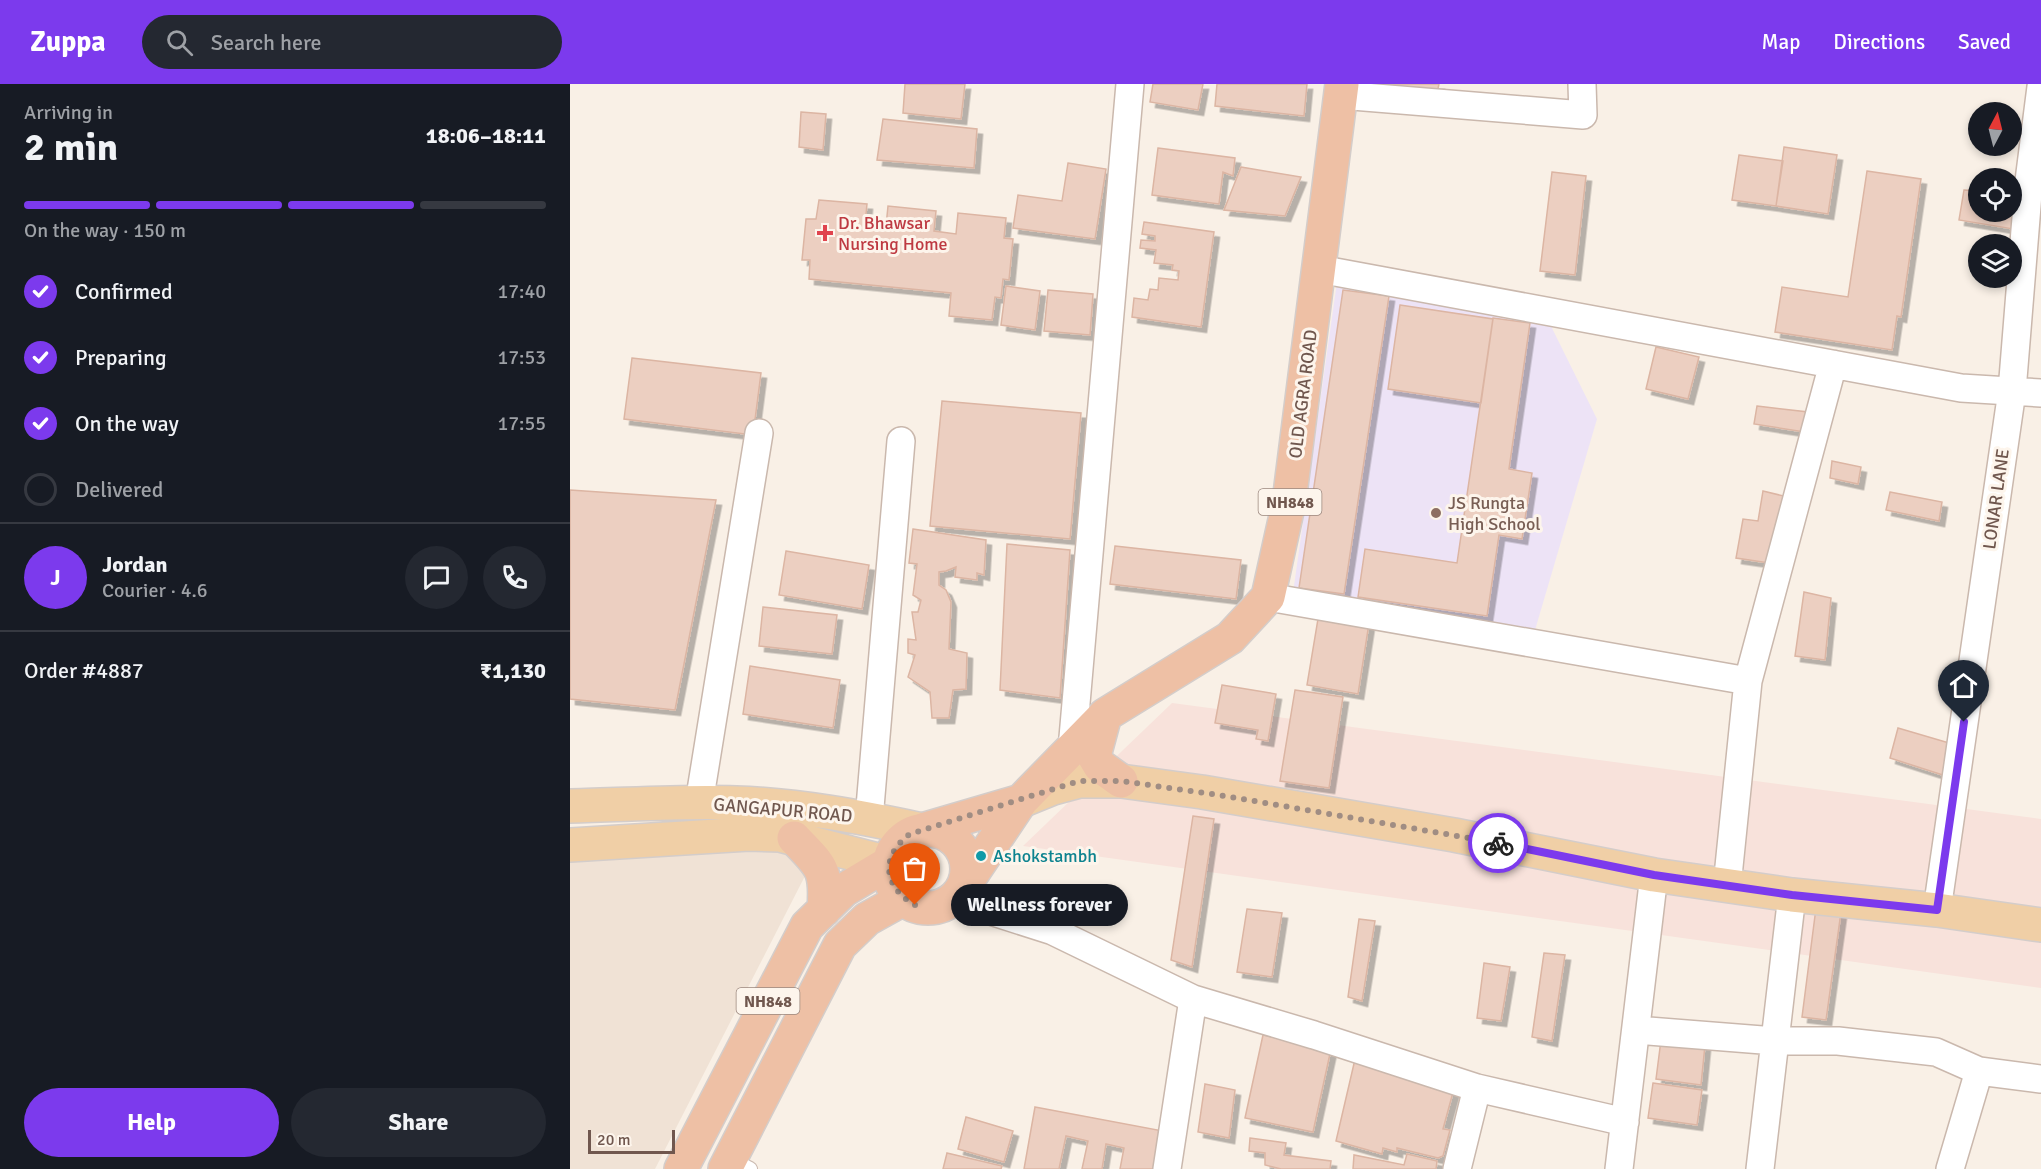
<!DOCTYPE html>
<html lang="en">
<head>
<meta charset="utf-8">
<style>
	body { margin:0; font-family:Signika,sans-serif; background:#242831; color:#f1f3f6; height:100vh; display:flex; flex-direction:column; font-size:22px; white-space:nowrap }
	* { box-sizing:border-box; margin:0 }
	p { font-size:20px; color:#9ea1a6 }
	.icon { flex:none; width:33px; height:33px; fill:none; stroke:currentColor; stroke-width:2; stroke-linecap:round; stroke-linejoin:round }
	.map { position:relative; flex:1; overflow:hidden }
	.sheet { display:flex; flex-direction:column; background:#171b24; width:570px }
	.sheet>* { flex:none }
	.needle { width:39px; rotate:7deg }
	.fabs { position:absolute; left:1398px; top:18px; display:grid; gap:12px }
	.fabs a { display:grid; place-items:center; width:54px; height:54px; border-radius:50%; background:#171b24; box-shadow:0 3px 9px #0003; font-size:30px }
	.scale { position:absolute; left:18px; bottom:15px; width:87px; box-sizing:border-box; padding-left:6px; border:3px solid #70574e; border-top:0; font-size:16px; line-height:21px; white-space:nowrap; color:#70574e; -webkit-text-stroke:4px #fdf5ec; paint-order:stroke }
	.pin { position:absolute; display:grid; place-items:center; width:51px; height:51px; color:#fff; margin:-62px -26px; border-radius:50% 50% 50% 0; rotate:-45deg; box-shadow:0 0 6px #0007 }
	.pin .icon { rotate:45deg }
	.courier { position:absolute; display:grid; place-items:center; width:60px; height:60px; margin:-30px; border:4px solid #7c3aed; border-radius:50%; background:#fff; color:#222; box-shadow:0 2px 8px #0007 }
	.bubble { position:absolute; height:42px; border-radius:21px; background:#171b24; box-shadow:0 3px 9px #0003; font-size:20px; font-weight:700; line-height:42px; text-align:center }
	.summary em { font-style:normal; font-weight:700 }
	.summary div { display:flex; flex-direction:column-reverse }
	.summary { display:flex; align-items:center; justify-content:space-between; height:102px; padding:0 24px }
	h1 { font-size:39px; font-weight:700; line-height:45px }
	.bar { display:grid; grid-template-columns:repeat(4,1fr); gap:9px 6px; align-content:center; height:72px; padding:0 24px }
	.bar i { height:8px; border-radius:4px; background:#363941 }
	.bar .on { background:#7c3aed }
	.bar p { grid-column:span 4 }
	.line { display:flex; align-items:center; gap:15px; padding:0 24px; border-top:2px solid #363941 }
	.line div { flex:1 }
	.round { display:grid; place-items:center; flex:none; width:63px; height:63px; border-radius:32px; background:#242831 }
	ol { padding:0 24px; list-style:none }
	li { display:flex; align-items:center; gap:18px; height:66px }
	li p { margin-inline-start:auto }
	li .icon { padding:6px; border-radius:50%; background:#7c3aed; color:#fff; stroke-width:4 }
	li:last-child { color:#9ea1a6 }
	li i { width:33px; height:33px; border:3px solid #363941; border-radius:50% }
	.action { display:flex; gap:12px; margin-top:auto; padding:12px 24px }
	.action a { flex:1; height:69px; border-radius:36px; background:#7c3aed; color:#fff; font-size:24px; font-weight:700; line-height:69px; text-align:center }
	.action a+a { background:#242831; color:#f1f3f6 }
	header { display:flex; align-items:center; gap:36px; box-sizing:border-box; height:84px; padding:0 30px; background:#7c3aed; color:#fff }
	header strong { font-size:28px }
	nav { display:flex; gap:33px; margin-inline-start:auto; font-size:21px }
	.search { width:420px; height:54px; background:#242831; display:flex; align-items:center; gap:15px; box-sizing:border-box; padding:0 21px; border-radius:33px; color:#9ea1a6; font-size:22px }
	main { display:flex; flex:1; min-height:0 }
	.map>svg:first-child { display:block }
	.residential { fill:#f0e2d5 }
	.commercial { fill:#f8e2db }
	.education { fill:#ede3f6 }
	.building { fill:#eccfc1; stroke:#dcb5a3; stroke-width:1.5; filter:url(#shadow) }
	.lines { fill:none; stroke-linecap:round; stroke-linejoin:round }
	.service-casing { stroke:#cab8ad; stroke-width:16 }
	.minor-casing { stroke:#cab8ad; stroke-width:30 }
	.primary-casing { stroke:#d4cdca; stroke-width:36 }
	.trunk-casing { stroke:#d4cdca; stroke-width:36 }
	.service { stroke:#fff; stroke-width:14 }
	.minor { stroke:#fff; stroke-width:27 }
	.primary { stroke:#f0cfa6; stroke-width:33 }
	.trunk { stroke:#eec0a5; stroke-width:33 }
	.done { stroke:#a08d83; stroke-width:6; stroke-dasharray:0 10.8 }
	.route { stroke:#7c3aed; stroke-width:8 }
	.health-dot { fill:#e0444e; stroke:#fdf5ec; stroke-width:2 }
	.education-dot { fill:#8d6e63; stroke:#fdf5ec; stroke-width:2 }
	.culture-dot { fill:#0f9aa8; stroke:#fdf5ec; stroke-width:2 }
	.labels { text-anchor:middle; stroke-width:6; stroke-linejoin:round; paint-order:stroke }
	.shield { fill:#fdf5ec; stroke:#9a867d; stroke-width:1.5 }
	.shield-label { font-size:16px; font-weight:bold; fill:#70574e }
	.health-label { font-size:18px; fill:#be3a42; stroke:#fdf5ec; text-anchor:start }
	.street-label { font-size:18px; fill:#70574e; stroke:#fdf5ec }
	.education-label { font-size:18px; fill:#785e54; stroke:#fdf5ec; text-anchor:start }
	.culture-label { font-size:18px; fill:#0d838f; stroke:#fdf5ec; text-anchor:start }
</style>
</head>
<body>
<header>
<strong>Zuppa</strong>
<div class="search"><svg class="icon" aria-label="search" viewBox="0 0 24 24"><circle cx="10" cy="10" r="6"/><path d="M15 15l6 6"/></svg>Search here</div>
<nav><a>Map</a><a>Directions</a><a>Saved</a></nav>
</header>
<main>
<section class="sheet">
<div class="summary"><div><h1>2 min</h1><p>Arriving in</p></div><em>18:06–18:11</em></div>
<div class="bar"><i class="on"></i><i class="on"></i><i class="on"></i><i></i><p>On the way · 150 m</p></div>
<ol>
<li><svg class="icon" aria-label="check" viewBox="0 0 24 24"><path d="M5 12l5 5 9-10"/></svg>Confirmed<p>17:40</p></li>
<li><svg class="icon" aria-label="check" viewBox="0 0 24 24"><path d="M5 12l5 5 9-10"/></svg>Preparing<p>17:53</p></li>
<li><svg class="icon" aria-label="check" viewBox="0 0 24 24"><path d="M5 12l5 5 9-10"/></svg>On the way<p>17:55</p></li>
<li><i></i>Delivered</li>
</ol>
<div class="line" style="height:108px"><b class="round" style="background:#7c3aed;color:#fff">J</b><div><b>Jordan</b><p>Courier · 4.6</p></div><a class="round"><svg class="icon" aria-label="chat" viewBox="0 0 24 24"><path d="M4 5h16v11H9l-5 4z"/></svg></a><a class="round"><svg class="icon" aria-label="phone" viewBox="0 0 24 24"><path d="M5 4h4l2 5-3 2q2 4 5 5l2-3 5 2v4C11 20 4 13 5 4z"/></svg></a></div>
<div class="line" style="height:78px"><div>Order #4887</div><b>₹1,130</b></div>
<div class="action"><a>Help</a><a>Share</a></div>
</section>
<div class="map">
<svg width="1471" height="1085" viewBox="0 0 1471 1085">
	<defs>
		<filter id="shadow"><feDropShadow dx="5.5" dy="5.5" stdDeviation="0" flood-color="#0004"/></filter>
	</defs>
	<rect width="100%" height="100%" fill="#f9f0e6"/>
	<path class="residential" d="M143,763L216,766L236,790L85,1085H0V777Z"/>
	<path class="commercial" d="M602,619L1471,735V904L453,762Z"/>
	<path class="education" d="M767,198L977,234L1027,335L963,553L721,523Z"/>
	<path class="building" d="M335,0H395L391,35L333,29Z
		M583,0H633L628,26L580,18Z
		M647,0H737L734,32L645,22Z
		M804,0H869L867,9Z
		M231,28L256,30L253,66L229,63Z
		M313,35L407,45L404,84L307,76Z
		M1214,63L1267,71L1258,130L1206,122Z
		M588,64L665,74L663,92L653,88L649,120L582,111Z
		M1169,71L1213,77L1206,122L1162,116Z
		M498,79L536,85L525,155L443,144L448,111L492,117Z
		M671,83L731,93L715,132L654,126Z
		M1297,87L1351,95L1331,233L1327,232L1322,266L1205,248L1212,203L1278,213Z
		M982,88L1016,92L1005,191L970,187Z
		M1394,106L1408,107V128H1442V111L1454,112L1449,146L1389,136Z
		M249,116L297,120L295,140L316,142L318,122L366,127L364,147L386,150L388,129L436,134L434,154L443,155L439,196L433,195L431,214L425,213L422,236L379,232L381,209L239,195L240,176H232L236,135H246Z
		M574,138L644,148L631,243L562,233L564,214L578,216L580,205L588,206L589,194L608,196L609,187L602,186L603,181L584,179L586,166L570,164L571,156L585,157V152L572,150Z
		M436,202L470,207L465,246L431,241Z
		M478,206L523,210L520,251L474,247Z
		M773,206L819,212L774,510L729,504Z
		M830,221L923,235L911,319L818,305Z
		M923,234L960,239L939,385L962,389L952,455L929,451L917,532L788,513L795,465L887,479Z
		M1086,263L1129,273L1118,315L1076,305Z
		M62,274L191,289L183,351L54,335Z
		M372,317L511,329L500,455L360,442Z
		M1187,322L1247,329L1241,349L1184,340Z
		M1262,377L1291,383L1288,400L1260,394Z
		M0,406L146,416L105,626L0,615Z
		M1193,407L1222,414L1206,480L1166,474L1173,435L1188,437Z
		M1320,408L1372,418L1369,437L1316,426Z
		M343,445L416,456L414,491L407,489V496L385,493L386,483L376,487L369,488V501L376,506L381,518L379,565L397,569L396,605L383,606L379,634H362L360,608L338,593L345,571L338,569V555L346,556L342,528H348L351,516L343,511L347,480L339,479Z
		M437,460L500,466L490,614L430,606Z
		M545,462L671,476L666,515L540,500Z
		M216,467L299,481L292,525L209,511Z
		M1234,508L1261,514L1255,576L1225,572Z
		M193,523L267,531L262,570L189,562Z
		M749,529L799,539L788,610L737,601Z
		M180,582L270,596L263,644L173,630Z
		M652,601L706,610L698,657L686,655L688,646L645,639Z
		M725,606L773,613L759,704L710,697Z
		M1328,644L1386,661L1379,693L1320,674Z
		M623,732L644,735L622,883L601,876Z
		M1246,824L1271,828L1256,936L1232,933Z
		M677,825L712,829L702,893L667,888Z
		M789,835L805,837L792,917L778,913Z
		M974,869L995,871L982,957L962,953Z
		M914,879L940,883L931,937L907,934Z
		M693,951L761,965L743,1048L675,1034Z
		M1091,956L1135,961L1131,1001L1086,995Z
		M786,971L885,1001L873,1045L880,1046L873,1072L868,1074L827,1064V1068L813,1064L812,1070L766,1057Z
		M1083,999L1132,1006L1127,1041L1078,1034Z
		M635,1000L665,1006L659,1054L628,1048Z
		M465,1023L593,1047L586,1085H550L554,1064L536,1060L532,1085H512L518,1057L496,1052L489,1085H454Z
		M396,1033L443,1047L434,1078L388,1065Z
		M680,1054L716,1059L714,1071L761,1077L760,1085H711L695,1081V1069L679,1067Z
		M377,1069L432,1082L431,1085H373Z
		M837,1070L867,1077L866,1085H783L784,1071L834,1081Z"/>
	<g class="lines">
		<g class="service-casing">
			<path id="service" d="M160,1075L180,1085"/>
		</g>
		<g class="minor-casing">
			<path id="minor" d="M770,11L1013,31L1012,0
				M749,185L1391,304L1471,309
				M698,513L1178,597
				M502,665L560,0
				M129,719L189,349
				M299,735L331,357
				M1157,802L1178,597L1263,280
				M383,815L483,847L623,915L744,951L907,1004L1055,1038
				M1367,826L1442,307L1459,97L1471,3
				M1066,946L1205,957H1268L1366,968L1409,987L1471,995
				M597,1085L623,915
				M887,1085L907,1004
				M1049,1085L1084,791
				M1190,1085L1222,811
				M1380,1085L1409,987"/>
		</g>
		<g class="primary-casing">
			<path id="primary" d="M451,717L483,704L509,697H551L632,708L884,751L1084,791L1222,811L1367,826L1471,841
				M0,722C55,721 111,717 166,719C229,721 291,733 352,746
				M0,761L179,750L210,751L319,779"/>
		</g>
		<g class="trunk-casing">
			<path id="trunk" d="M535,631L524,672L530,682L551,697
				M352,746L451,717
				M319 785a39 39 0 1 1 78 0a39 39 0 1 1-78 0Z
				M224,754C252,783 257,785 254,826
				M392,805L451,717L535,631L660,554L698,513L719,418L772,0
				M111,1085L237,842L274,806L319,779
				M155,1085L270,861L297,835L333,815"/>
		</g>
		<use href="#service" class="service"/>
		<use href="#minor" class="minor"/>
		<use href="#primary" class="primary"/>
		<use href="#trunk" class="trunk"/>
	</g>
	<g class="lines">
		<path class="done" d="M345,821C313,803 310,772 340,750L509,697H551L655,712L928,759"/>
		<path class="route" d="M928,759L1084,791L1222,811L1367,826L1394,638"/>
	</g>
	<path class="health-dot" d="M252 140h6v6h6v6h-6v6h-6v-6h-6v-6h6z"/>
	<circle class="education-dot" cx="866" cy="429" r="6"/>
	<circle class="culture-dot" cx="411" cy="772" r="6"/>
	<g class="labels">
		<g class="shield">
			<rect x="688.5" y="405" width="63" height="26" rx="4.5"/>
			<rect x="166.5" y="904" width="63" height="26" rx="4.5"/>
		</g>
		<g class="shield-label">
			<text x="720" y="424">NH848</text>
			<text x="198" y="923">NH848</text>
		</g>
		<g class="health-label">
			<text x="268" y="145">Dr. Bhawsar<tspan x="268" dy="21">Nursing Home</tspan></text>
		</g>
		<g class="street-label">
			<text transform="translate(733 310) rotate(-83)" y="6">OLD AGRA ROAD</text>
			<text transform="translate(1426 415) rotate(-82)" y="6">LONAR LANE</text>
			<text transform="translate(213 726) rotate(5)" y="6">GANGAPUR ROAD</text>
		</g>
		<g class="education-label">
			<text x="878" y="425">JS Rungta<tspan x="878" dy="21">High School</tspan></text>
		</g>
		<g class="culture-label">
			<text x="423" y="778">Ashokstambh</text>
		</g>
	</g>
</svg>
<div class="fabs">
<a><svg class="needle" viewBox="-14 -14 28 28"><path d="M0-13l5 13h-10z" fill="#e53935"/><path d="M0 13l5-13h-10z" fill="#9ea1a6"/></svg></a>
<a><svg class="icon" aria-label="locate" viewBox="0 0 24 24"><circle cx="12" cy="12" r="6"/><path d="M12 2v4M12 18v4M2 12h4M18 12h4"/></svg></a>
<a><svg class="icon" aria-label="layers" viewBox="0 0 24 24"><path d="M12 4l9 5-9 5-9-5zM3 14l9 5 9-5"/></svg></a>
</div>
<div class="scale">20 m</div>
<div class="pin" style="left:345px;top:821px;background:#ea580c"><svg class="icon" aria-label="bag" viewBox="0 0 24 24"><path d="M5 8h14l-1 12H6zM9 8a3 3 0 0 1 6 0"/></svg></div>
<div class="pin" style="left:1394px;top:638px;background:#1f2937"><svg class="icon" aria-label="home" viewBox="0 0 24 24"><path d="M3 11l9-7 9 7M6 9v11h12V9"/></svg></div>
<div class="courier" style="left:928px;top:759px"><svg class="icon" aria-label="bike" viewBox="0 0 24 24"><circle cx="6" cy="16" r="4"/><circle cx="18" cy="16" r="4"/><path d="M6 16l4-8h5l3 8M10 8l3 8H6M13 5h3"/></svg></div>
<div class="bubble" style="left:381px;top:800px;width:177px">Wellness forever</div>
</div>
</main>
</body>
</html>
